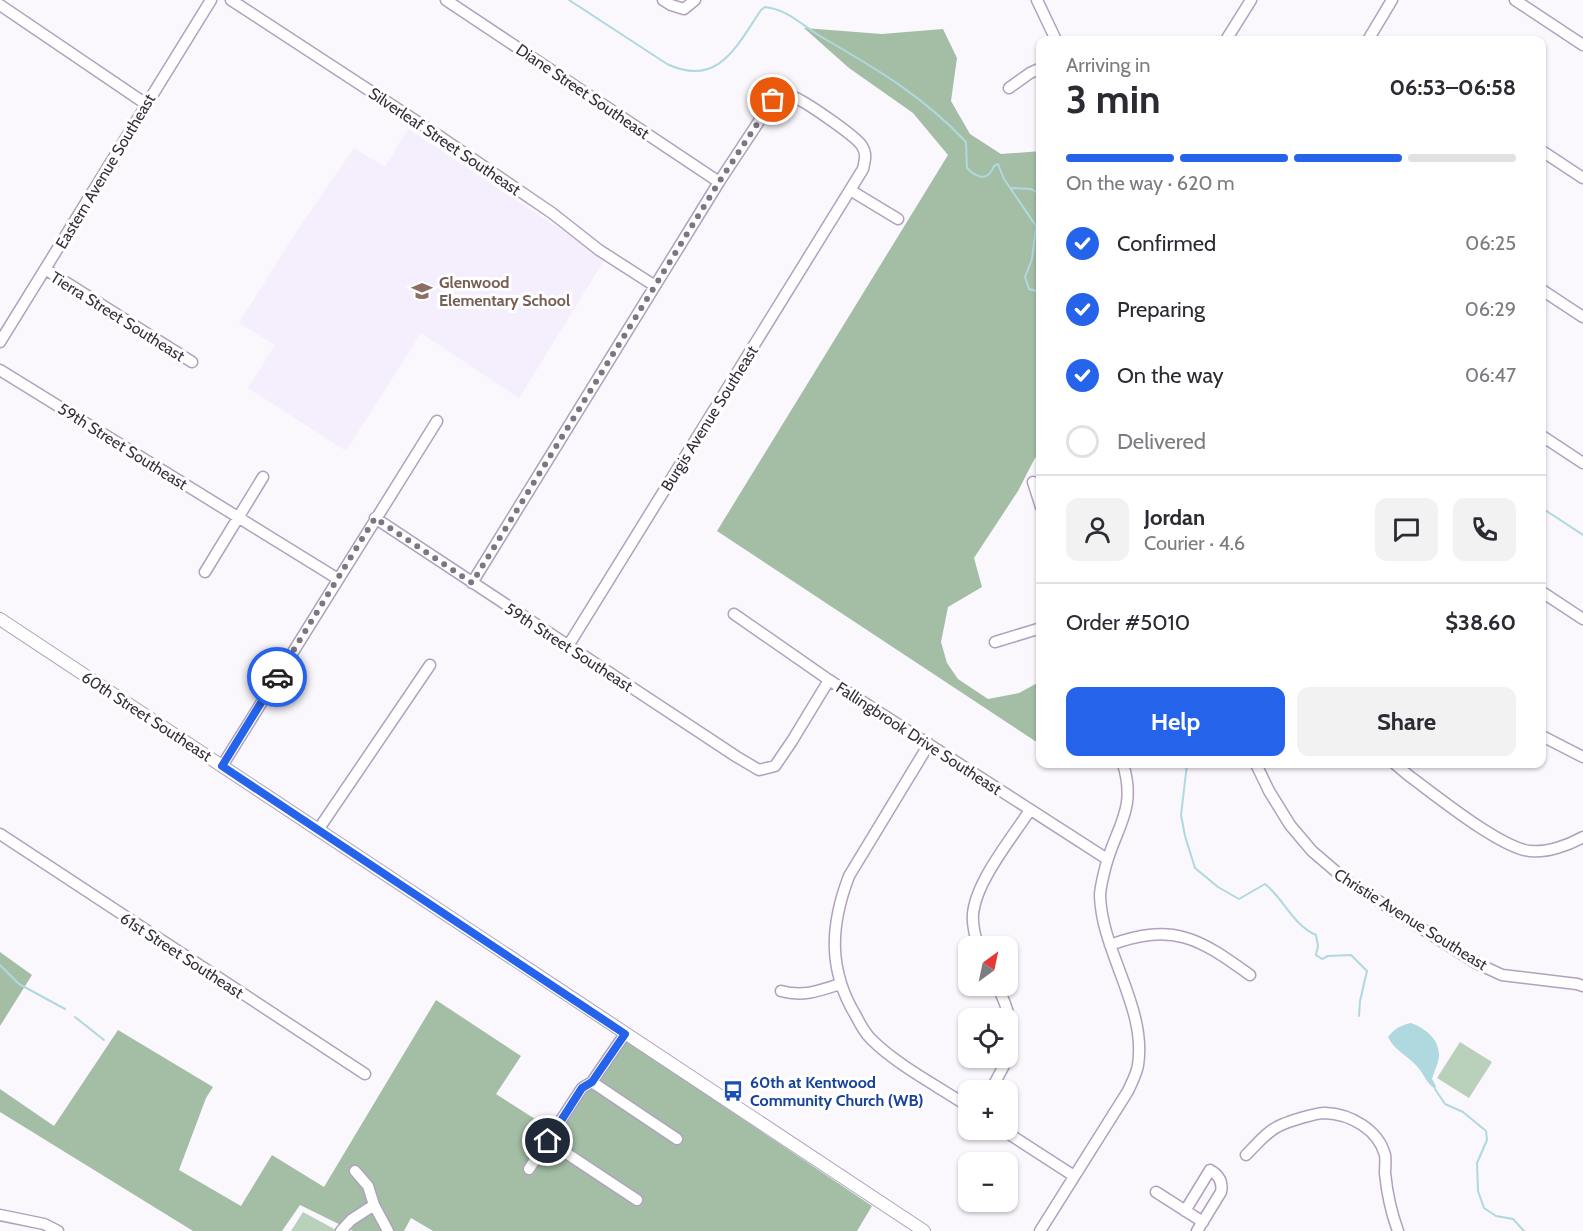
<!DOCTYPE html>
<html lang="en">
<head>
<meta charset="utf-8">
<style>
	body { margin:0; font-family:Cabin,sans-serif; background:#f2f2f3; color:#2b2b33; height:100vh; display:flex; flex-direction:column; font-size:22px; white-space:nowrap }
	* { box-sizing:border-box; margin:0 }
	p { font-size:20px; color:#7c7c81 }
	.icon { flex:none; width:33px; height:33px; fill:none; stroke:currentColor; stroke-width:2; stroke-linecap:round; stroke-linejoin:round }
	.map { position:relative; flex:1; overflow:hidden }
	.sheet { position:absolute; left:1036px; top:36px; width:510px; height:732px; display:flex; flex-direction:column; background:#fff; border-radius:12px; box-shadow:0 2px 4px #0004 }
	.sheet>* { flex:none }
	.needle { width:39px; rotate:33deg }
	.controls { position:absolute; left:958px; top:936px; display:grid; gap:12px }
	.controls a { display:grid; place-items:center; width:60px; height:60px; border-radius:12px; background:#fff; box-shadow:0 2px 4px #0004; font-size:30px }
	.pin { position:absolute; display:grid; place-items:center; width:51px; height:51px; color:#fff; margin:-26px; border:3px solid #fff; border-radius:50%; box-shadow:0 2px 6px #0007 }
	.courier { position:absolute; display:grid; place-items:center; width:60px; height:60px; margin:-30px; border:4px solid #2563eb; border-radius:50%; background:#fff; color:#222; box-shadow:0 2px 8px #0007 }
	.summary em { font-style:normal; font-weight:700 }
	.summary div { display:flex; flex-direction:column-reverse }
	.summary { display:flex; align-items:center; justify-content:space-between; height:102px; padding:0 30px }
	h1 { font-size:39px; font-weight:700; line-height:45px }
	.bar { display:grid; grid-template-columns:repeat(4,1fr); gap:9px 6px; align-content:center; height:72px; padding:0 30px }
	.bar i { height:8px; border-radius:4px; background:#e1e1e2 }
	.bar .current { background:#2563eb }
	.bar p { grid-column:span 4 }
	.line { display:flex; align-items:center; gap:15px; padding:0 30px; border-top:2px solid #e1e1e2 }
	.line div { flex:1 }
	.round { display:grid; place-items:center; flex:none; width:63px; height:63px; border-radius:12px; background:#f2f2f3 }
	ol { padding:0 30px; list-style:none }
	li { display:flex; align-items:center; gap:18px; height:66px }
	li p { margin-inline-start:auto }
	li .icon { padding:6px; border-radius:50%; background:#2563eb; color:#fff; stroke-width:4 }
	li:last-child { color:#7c7c81 }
	li i { width:33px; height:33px; border:3px solid #e1e1e2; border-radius:50% }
	.action { display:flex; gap:12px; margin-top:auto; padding:12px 30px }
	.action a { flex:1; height:69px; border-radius:12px; background:#2563eb; color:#fff; font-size:24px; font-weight:700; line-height:69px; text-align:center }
	.action a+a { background:#f2f2f3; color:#2b2b33 }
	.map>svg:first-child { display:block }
	.built { fill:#f5eefd }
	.green { fill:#b9d0bb }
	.forest { fill:#a4bea6 }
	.water { fill:#afd9df }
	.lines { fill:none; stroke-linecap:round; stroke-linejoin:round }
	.stream { stroke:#afd9df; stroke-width:2 }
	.minor-casing { stroke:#b0a2bf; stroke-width:13 }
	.major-casing { stroke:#b0a2bf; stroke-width:14 }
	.minor { stroke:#fff; stroke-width:10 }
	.major { stroke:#fff; stroke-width:12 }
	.done { stroke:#7b7680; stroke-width:6; stroke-dasharray:0 10.8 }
	.route { stroke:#2563eb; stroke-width:8 }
	.labels { text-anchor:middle; stroke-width:6; stroke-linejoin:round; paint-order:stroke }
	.street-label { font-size:16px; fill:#36303c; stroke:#fff }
	.education-label { font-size:16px; font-weight:bold; fill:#785e54; stroke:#fff; text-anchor:start }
	.transit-label { font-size:16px; font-weight:bold; fill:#164399; stroke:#fff; text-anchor:start }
</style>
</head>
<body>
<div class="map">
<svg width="1583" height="1231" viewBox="0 0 1583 1231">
	<rect width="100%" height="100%" fill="#faf7fd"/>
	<path class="built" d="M408,129L605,259L519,398L421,333L346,451L248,388L275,345L239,323L293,237L354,148L385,167Z"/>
	<path class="green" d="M1460,1042L1492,1062L1469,1098L1437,1078Z
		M303,1212L338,1231H291Z"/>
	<path class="forest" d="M804,28L882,34L943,29L957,58L951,101L970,134L1001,154L1041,151V456L1035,458L1018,491L974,558L982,587L948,607L941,642L947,663L958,679L988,699L1019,693L1041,681V745L717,531L948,155L913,113L849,68Z
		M0,952L32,975L0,1026Z
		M436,1000L521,1056L496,1094L557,1133L619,1036L872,1206L857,1231H433L411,1218L404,1231H353L300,1205L282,1231H193L0,1112V1089L54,1126L118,1030L213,1087L206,1098L179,1170L241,1206L272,1155L324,1187Z"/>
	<path class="water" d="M1411,1023C1424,1028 1439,1038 1439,1055C1439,1063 1434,1071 1432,1079L1436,1086L1435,1089C1427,1083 1425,1077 1420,1070C1411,1057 1395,1052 1388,1037C1394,1029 1401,1025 1411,1023Z"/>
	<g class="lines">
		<path class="stream" d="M569,0L667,64C718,88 736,47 761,10L765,7C790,10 803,27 825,39C877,69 924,97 966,142L967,168C977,178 988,182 994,166L998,164L1004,179L1036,226L1032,259L1025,277L1029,289L1041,292
			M1011,188L1031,189L1041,195
			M1542,508L1583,535
			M1187,764L1181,815L1185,836L1195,868L1218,887L1239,899L1265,884C1284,899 1293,925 1316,935L1318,946L1316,955L1322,959L1328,956L1351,955L1367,971L1360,1001L1359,1016
			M0,965L19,984L65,1009
			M75,1017L104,1040
			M1435,1089L1445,1104L1463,1112L1486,1131L1487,1140L1477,1163L1478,1191L1484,1208L1496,1216L1513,1219L1524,1231"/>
		<g class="minor-casing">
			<path id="minor" d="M231,0L439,136L552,213L599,250L655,286
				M446,0L719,182
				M663,0L671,5L684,9L695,0
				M1037,0L1056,40
				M1515,0L1583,45
				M0,5L146,104
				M1226,40L1251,0
				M1368,40L1392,0
				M1009,88L1030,73L1041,68
				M1542,151L1583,178
				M850,190L898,219
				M45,269L192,362
				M1542,290L1583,317
				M0,342L211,0
				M0,370L338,579
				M1542,436L1583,463
				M1033,482L1041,507
				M375,518L737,757L759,770L775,766L792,741L829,680
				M205,572L263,477
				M472,583L719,182L773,100C780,97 787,95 796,98C807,103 856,136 862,146C867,154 865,160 863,169L568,646
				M1542,592L1583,619
				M734,614L829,680L1107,859
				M995,642L1041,628
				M1542,736L1583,757
				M929,744L849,876C830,926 828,970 856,1016C860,1024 865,1033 871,1039C898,1066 938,1086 969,1107
				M1256,764L1269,791L1290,825L1312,851L1347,881L1476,963L1502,975L1577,984L1583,986
				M1395,764L1408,775C1434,794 1500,848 1530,851C1547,853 1569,845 1583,837
				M222,766L437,421
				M318,830L430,665
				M0,834L365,1074
				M1110,945C1173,922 1199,938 1250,975
				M978,946C975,936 972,925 973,914C976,881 1012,838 1030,810
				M997,986C1010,1011 1014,1028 1008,1056
				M781,991C803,997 819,991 840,984
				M592,1082L677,1139
				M991,1090L1008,1058
				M1003,1130L1074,1176
				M548,1141L637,1200
				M1246,1155C1256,1145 1267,1131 1281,1125C1290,1121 1315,1113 1325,1113C1350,1114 1378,1129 1385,1155C1386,1160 1385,1167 1385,1173C1387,1193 1391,1212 1398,1231
				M529,1169L582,1088L592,1082L625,1034
				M355,1171L368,1186L374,1205L388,1231
				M1156,1192L1203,1222
				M1185,1211L1210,1170C1219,1175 1223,1182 1221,1192L1197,1231
				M0,1215L44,1224L58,1231
				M341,1231L351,1220L374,1205
				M1040,1231L1128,1091C1132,1082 1137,1073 1138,1065C1147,1008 1102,953 1100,896C1100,889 1102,881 1104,873C1113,830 1138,812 1123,764"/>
		</g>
		<g class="major-casing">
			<path id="major" d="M0,619L924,1231"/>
		</g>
		<use href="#minor" class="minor"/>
		<use href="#major" class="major"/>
	</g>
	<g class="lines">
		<path class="done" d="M277,677L375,518L472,583L719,182L773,100"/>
		<path class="route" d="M277,677L222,766L625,1034L592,1082L582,1088L548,1141"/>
	</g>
	<defs>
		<g id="school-bare" transform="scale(1.62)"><path d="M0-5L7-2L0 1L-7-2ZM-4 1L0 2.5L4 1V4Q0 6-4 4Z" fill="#8d6e63" stroke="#fff" stroke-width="2.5" paint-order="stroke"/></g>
		<g id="bus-bare" transform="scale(1.62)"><path d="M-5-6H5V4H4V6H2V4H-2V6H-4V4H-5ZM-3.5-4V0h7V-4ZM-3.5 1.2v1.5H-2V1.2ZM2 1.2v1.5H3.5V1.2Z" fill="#1a4fb4" stroke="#fff" stroke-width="2.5" paint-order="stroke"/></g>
	</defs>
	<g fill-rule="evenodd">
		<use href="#school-bare" x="422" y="291"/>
		<use href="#bus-bare" x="733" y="1091"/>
	</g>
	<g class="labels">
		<g class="street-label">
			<text transform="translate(583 91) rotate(34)" y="6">Diane Street Southeast</text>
			<text transform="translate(445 141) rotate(34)" y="6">Silverleaf Street Southeast</text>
			<text transform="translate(105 171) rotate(-59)" y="6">Eastern Avenue Southeast</text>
			<text transform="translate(118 316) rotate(32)" y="6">Tierra Street Southeast</text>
			<text transform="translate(709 418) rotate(-58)" y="6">Burgis Avenue Southeast</text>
			<text transform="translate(123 446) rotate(32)" y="6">59th Street Southeast</text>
			<text transform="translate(569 647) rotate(33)" y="6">59th Street Southeast</text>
			<text transform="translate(147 716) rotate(33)" y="6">60th Street Southeast</text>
			<text transform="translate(919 738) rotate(33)" y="6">Fallingbrook Drive Southeast</text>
			<text transform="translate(1411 919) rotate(32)" y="6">Christie Avenue Southeast</text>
			<text transform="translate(182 955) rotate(33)" y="6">61st Street Southeast</text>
		</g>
		<g class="education-label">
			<text x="439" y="288">Glenwood<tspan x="439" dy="18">Elementary School</tspan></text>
		</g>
		<g class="transit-label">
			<text x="750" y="1088">60th at Kentwood<tspan x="750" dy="18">Community Church (WB)</tspan></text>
		</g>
	</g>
</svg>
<div class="controls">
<a><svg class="needle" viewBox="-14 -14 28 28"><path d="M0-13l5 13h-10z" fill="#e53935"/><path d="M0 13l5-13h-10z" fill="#7c7c81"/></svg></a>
<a><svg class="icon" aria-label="locate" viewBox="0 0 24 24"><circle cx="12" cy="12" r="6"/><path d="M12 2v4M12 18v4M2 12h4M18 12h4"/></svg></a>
<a>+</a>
<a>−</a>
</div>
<div class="pin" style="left:773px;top:100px;background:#ea580c"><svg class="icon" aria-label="bag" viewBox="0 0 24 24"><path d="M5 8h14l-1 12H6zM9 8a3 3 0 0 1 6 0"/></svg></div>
<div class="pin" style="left:548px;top:1141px;background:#1f2937"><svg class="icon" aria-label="home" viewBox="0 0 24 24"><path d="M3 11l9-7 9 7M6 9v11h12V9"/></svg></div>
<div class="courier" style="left:277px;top:677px"><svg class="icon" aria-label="car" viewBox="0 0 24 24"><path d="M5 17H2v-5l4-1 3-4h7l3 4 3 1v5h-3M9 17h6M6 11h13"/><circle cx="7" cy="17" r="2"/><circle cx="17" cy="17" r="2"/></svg></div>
<section class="sheet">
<div class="summary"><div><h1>3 min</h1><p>Arriving in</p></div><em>06:53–06:58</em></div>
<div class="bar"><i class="current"></i><i class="current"></i><i class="current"></i><i></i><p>On the way · 620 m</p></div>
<ol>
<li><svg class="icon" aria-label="check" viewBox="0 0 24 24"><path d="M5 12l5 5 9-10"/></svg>Confirmed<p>06:25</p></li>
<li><svg class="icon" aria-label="check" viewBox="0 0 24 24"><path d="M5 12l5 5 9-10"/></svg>Preparing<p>06:29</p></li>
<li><svg class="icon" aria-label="check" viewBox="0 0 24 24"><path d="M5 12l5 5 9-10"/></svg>On the way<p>06:47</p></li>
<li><i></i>Delivered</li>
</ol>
<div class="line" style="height:108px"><a class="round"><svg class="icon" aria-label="person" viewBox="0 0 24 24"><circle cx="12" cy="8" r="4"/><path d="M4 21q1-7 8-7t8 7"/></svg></a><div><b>Jordan</b><p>Courier · 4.6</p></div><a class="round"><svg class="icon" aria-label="chat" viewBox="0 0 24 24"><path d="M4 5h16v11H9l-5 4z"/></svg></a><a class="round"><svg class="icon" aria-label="phone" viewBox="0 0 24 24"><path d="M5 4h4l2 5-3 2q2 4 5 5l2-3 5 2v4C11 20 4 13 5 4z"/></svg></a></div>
<div class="line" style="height:78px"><div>Order #5010</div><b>$38.60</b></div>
<div class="action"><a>Help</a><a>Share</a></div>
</section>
</div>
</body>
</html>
